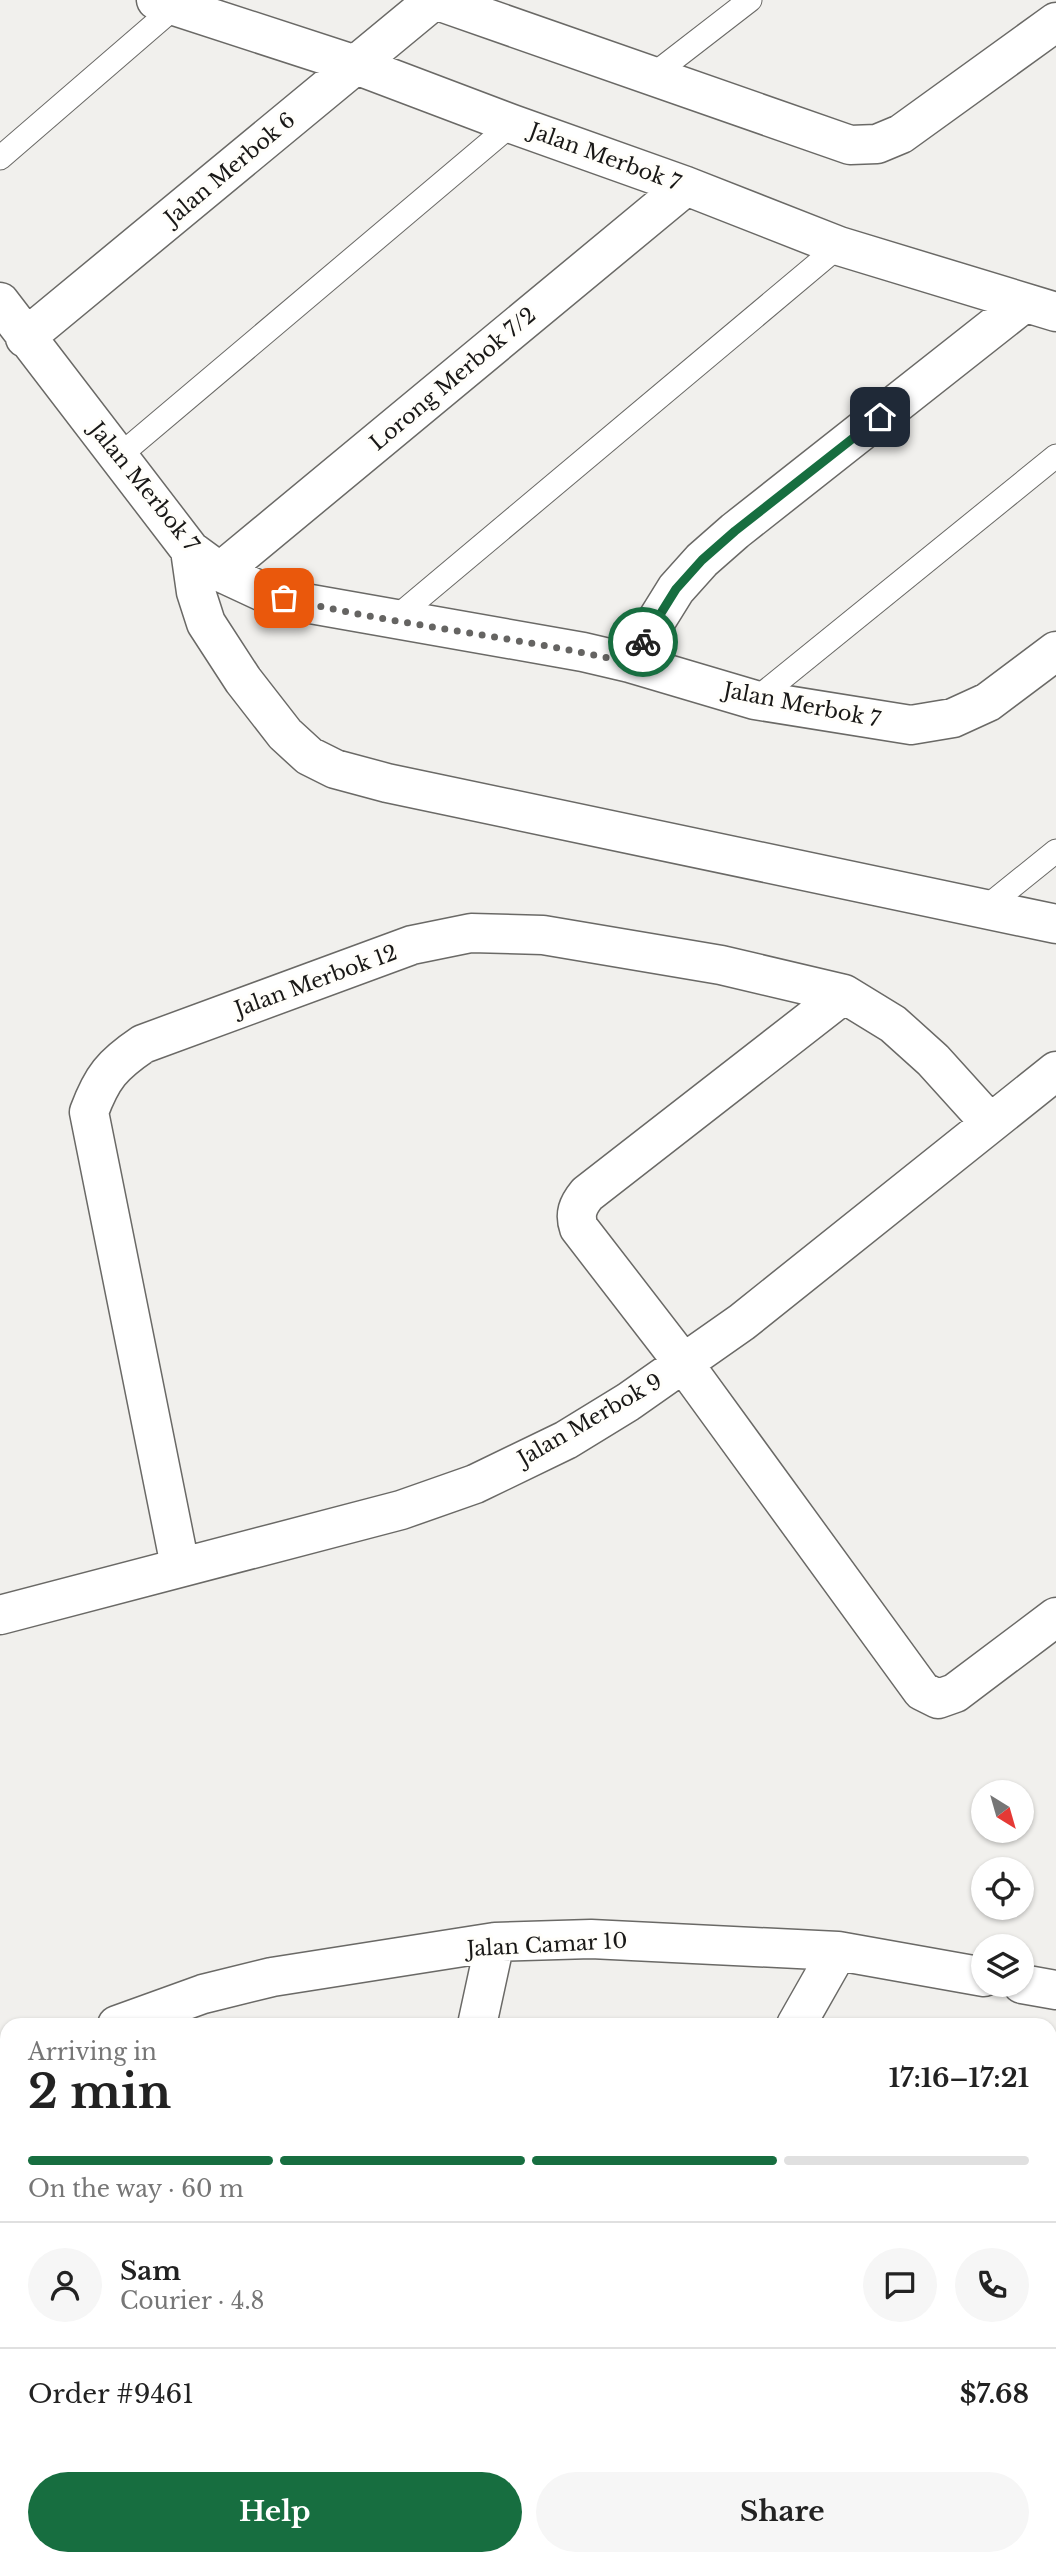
<!DOCTYPE html>
<html lang="en">
<head>
<meta charset="utf-8">
<style>
	body { margin:0; font-family:"Libre Baskerville",serif; background:#f6f6f6; color:#222; height:100vh; display:flex; flex-direction:column; font-size:26px; white-space:nowrap }
	* { box-sizing:border-box; margin:0 }
	p { font-size:23px; color:#767676 }
	.icon { flex:none; width:38px; height:38px; fill:none; stroke:currentColor; stroke-width:2; stroke-linecap:round; stroke-linejoin:round }
	.map { position:relative; flex:1; overflow:hidden }
	.panel { position:absolute; left:0px; top:2018px; width:1057px; height:548px; display:flex; flex-direction:column; background:#fff; border-radius:21px 21px 0 0; box-shadow:0 2px 5px #0004 }
	.panel>* { flex:none }
	.needle { width:46px; rotate:143deg }
	.tools { position:absolute; left:971px; top:1780px; display:grid; gap:14px }
	.tools a { display:grid; place-items:center; width:63px; height:63px; border-radius:50%; background:#fff; box-shadow:0 2px 5px #0004; font-size:35px }
	.pin { position:absolute; display:grid; place-items:center; width:60px; height:60px; color:#fff; margin:-30px; border-radius:14px; box-shadow:0 4px 10px #0006 }
	.courier { position:absolute; display:grid; place-items:center; width:70px; height:70px; margin:-35px; border:5px solid #176e40; border-radius:50%; background:#fff; color:#222; box-shadow:0 2px 9px #0007 }
	.headline em { font-style:normal; font-weight:700 }
	.headline div { display:flex; flex-direction:column-reverse }
	.headline { display:flex; align-items:center; justify-content:space-between; height:119px; padding:0 28px }
	h1 { font-size:46px; font-weight:700; line-height:52px }
	.bar { display:grid; grid-template-columns:repeat(4,1fr); gap:10px 7px; align-content:center; height:84px; padding:0 28px }
	.bar i { height:9px; border-radius:5px; background:#e0e0e0 }
	.bar .active { background:#176e40 }
	.bar p { grid-column:span 4 }
	.line { display:flex; align-items:center; gap:18px; padding:0 28px; border-top:2px solid #e0e0e0 }
	.line div { flex:1 }
	.round { display:grid; place-items:center; flex:none; width:74px; height:74px; border-radius:37px; background:#f6f6f6 }
	.button { display:flex; gap:14px; margin-top:auto; padding:14px 28px }
	.button a { flex:1; height:80px; border-radius:42px; background:#176e40; color:#fff; font-size:28px; font-weight:700; line-height:80px; text-align:center }
	.button a+a { background:#f6f6f6; color:#222 }
	.map>svg:first-child { display:block }
	.lines { fill:none; stroke-linecap:round; stroke-linejoin:round }
	.service-casing { stroke:#6a6966; stroke-width:25 }
	.minor-casing { stroke:#6a6966; stroke-width:41 }
	.service { stroke:#fff; stroke-width:23 }
	.minor { stroke:#fff; stroke-width:38 }
	.done { stroke:#656462; stroke-width:7; stroke-dasharray:0 12.6 }
	.route { stroke:#176e40; stroke-width:9 }
	.labels { text-anchor:middle; stroke-width:6; stroke-linejoin:round; paint-order:stroke }
	.street-label { font-size:21px; fill:#191817; stroke:#fffefa }
</style>
</head>
<body>
<div class="map">
<svg width="1056" height="2565" viewBox="0 0 1056 2565">
	<rect width="100%" height="100%" fill="#f1f0ed"/>
	<g class="lines">
		<g class="service-casing">
			<path id="service" d="M653,75L750,0
				M0,158L176,6
				M119,456L512,124
				M393,620L839,246
				M755,700L1056,456
				M984,909L1056,851"/>
		</g>
		<g class="minor-casing">
			<path id="minor" d="M156,0L356,65L512,124L686,186L839,246L1056,312
				M435,0L850,145L877,144L901,134L1056,22
				M0,302L190,550L220,572L263,592L305,603L583,652L630,663L755,700L911,725L953,718L988,702L1056,651
				M25,338L434,0
				M190,550L196,592L206,623L243,680L285,734L309,756L335,769L387,783L1056,924
				M220,572L686,186
				M630,663L676,589L702,560L735,531L1024,303
				M844,994L587,1194C578,1205 574,1214 579,1228L684,1364L922,1691L938,1699L955,1693L1056,1617
				M180,1566L89,1112C102,1077 112,1065 143,1044L412,945L471,933L543,935L721,965L844,994L893,1024L933,1060L990,1123
				M0,1615L401,1510L475,1484L566,1440L628,1402L742,1322L1056,1071
				M1022,1984L1056,1990
				M117,2025L203,1994L272,1977L495,1942L591,1939L838,1951L984,1977
				M477,2025L495,1942
				M796,2025L838,1951
				M0,2072L7,2070
				M1050,2474L1056,2469
				M789,2558L792,2565
				M134,2565L151,2558
				M927,2565L936,2558"/>
		</g>
		<use href="#service" class="service"/>
		<use href="#minor" class="minor"/>
	</g>
	<g class="lines">
		<path class="done" d="M284,598C398,626 515,636 630,663L643,642"/>
		<path class="route" d="M643,642L676,589L702,560L735,531L880,417"/>
	</g>
	<g class="labels">
		<g class="street-label">
			<text transform="translate(605 157) rotate(20)" y="7">Jalan Merbok 7</text>
			<text transform="translate(230 169) rotate(-40)" y="7">Jalan Merbok 6</text>
			<text transform="translate(453 379) rotate(-40)" y="7">Lorong Merbok 7/2</text>
			<text transform="translate(144 487) rotate(51)" y="7">Jalan Merbok 7</text>
			<text transform="translate(802 705) rotate(11)" y="7">Jalan Merbok 7</text>
			<text transform="translate(316 981) rotate(-20)" y="7">Jalan Merbok 12</text>
			<text transform="translate(590 1420) rotate(-30)" y="7">Jalan Merbok 9</text>
			<text transform="translate(547 1945) rotate(-3)" y="7">Jalan Camar 10</text>
		</g>
	</g>
</svg>
<div class="tools">
<a><svg class="needle" viewBox="-14 -14 28 28"><path d="M0-13l5 13h-10z" fill="#e53935"/><path d="M0 13l5-13h-10z" fill="#767676"/></svg></a>
<a><svg class="icon" aria-label="locate" viewBox="0 0 24 24"><circle cx="12" cy="12" r="6"/><path d="M12 2v4M12 18v4M2 12h4M18 12h4"/></svg></a>
<a><svg class="icon" aria-label="layers" viewBox="0 0 24 24"><path d="M12 4l9 5-9 5-9-5zM3 14l9 5 9-5"/></svg></a>
</div>
<div class="pin" style="left:284px;top:598px;background:#ea580c"><svg class="icon" aria-label="bag" viewBox="0 0 24 24"><path d="M5 8h14l-1 12H6zM9 8a3 3 0 0 1 6 0"/></svg></div>
<div class="pin" style="left:880px;top:417px;background:#1f2937"><svg class="icon" aria-label="home" viewBox="0 0 24 24"><path d="M3 11l9-7 9 7M6 9v11h12V9"/></svg></div>
<div class="courier" style="left:643px;top:642px"><svg class="icon" aria-label="bike" viewBox="0 0 24 24"><circle cx="6" cy="16" r="4"/><circle cx="18" cy="16" r="4"/><path d="M6 16l4-8h5l3 8M10 8l3 8H6M13 5h3"/></svg></div>
<section class="panel">
<div class="headline"><div><h1>2 min</h1><p>Arriving in</p></div><em>17:16–17:21</em></div>
<div class="bar"><i class="active"></i><i class="active"></i><i class="active"></i><i></i><p>On the way · 60 m</p></div>
<div class="line" style="height:126px"><a class="round"><svg class="icon" aria-label="person" viewBox="0 0 24 24"><circle cx="12" cy="8" r="4"/><path d="M4 21q1-7 8-7t8 7"/></svg></a><div><b>Sam</b><p>Courier · 4.8</p></div><a class="round"><svg class="icon" aria-label="chat" viewBox="0 0 24 24"><path d="M4 5h16v11H9l-5 4z"/></svg></a><a class="round"><svg class="icon" aria-label="phone" viewBox="0 0 24 24"><path d="M5 4h4l2 5-3 2q2 4 5 5l2-3 5 2v4C11 20 4 13 5 4z"/></svg></a></div>
<div class="line" style="height:91px"><div>Order #9461</div><b>$7.68</b></div>
<div class="button"><a>Help</a><a>Share</a></div>
</section>
</div>
</body>
</html>
